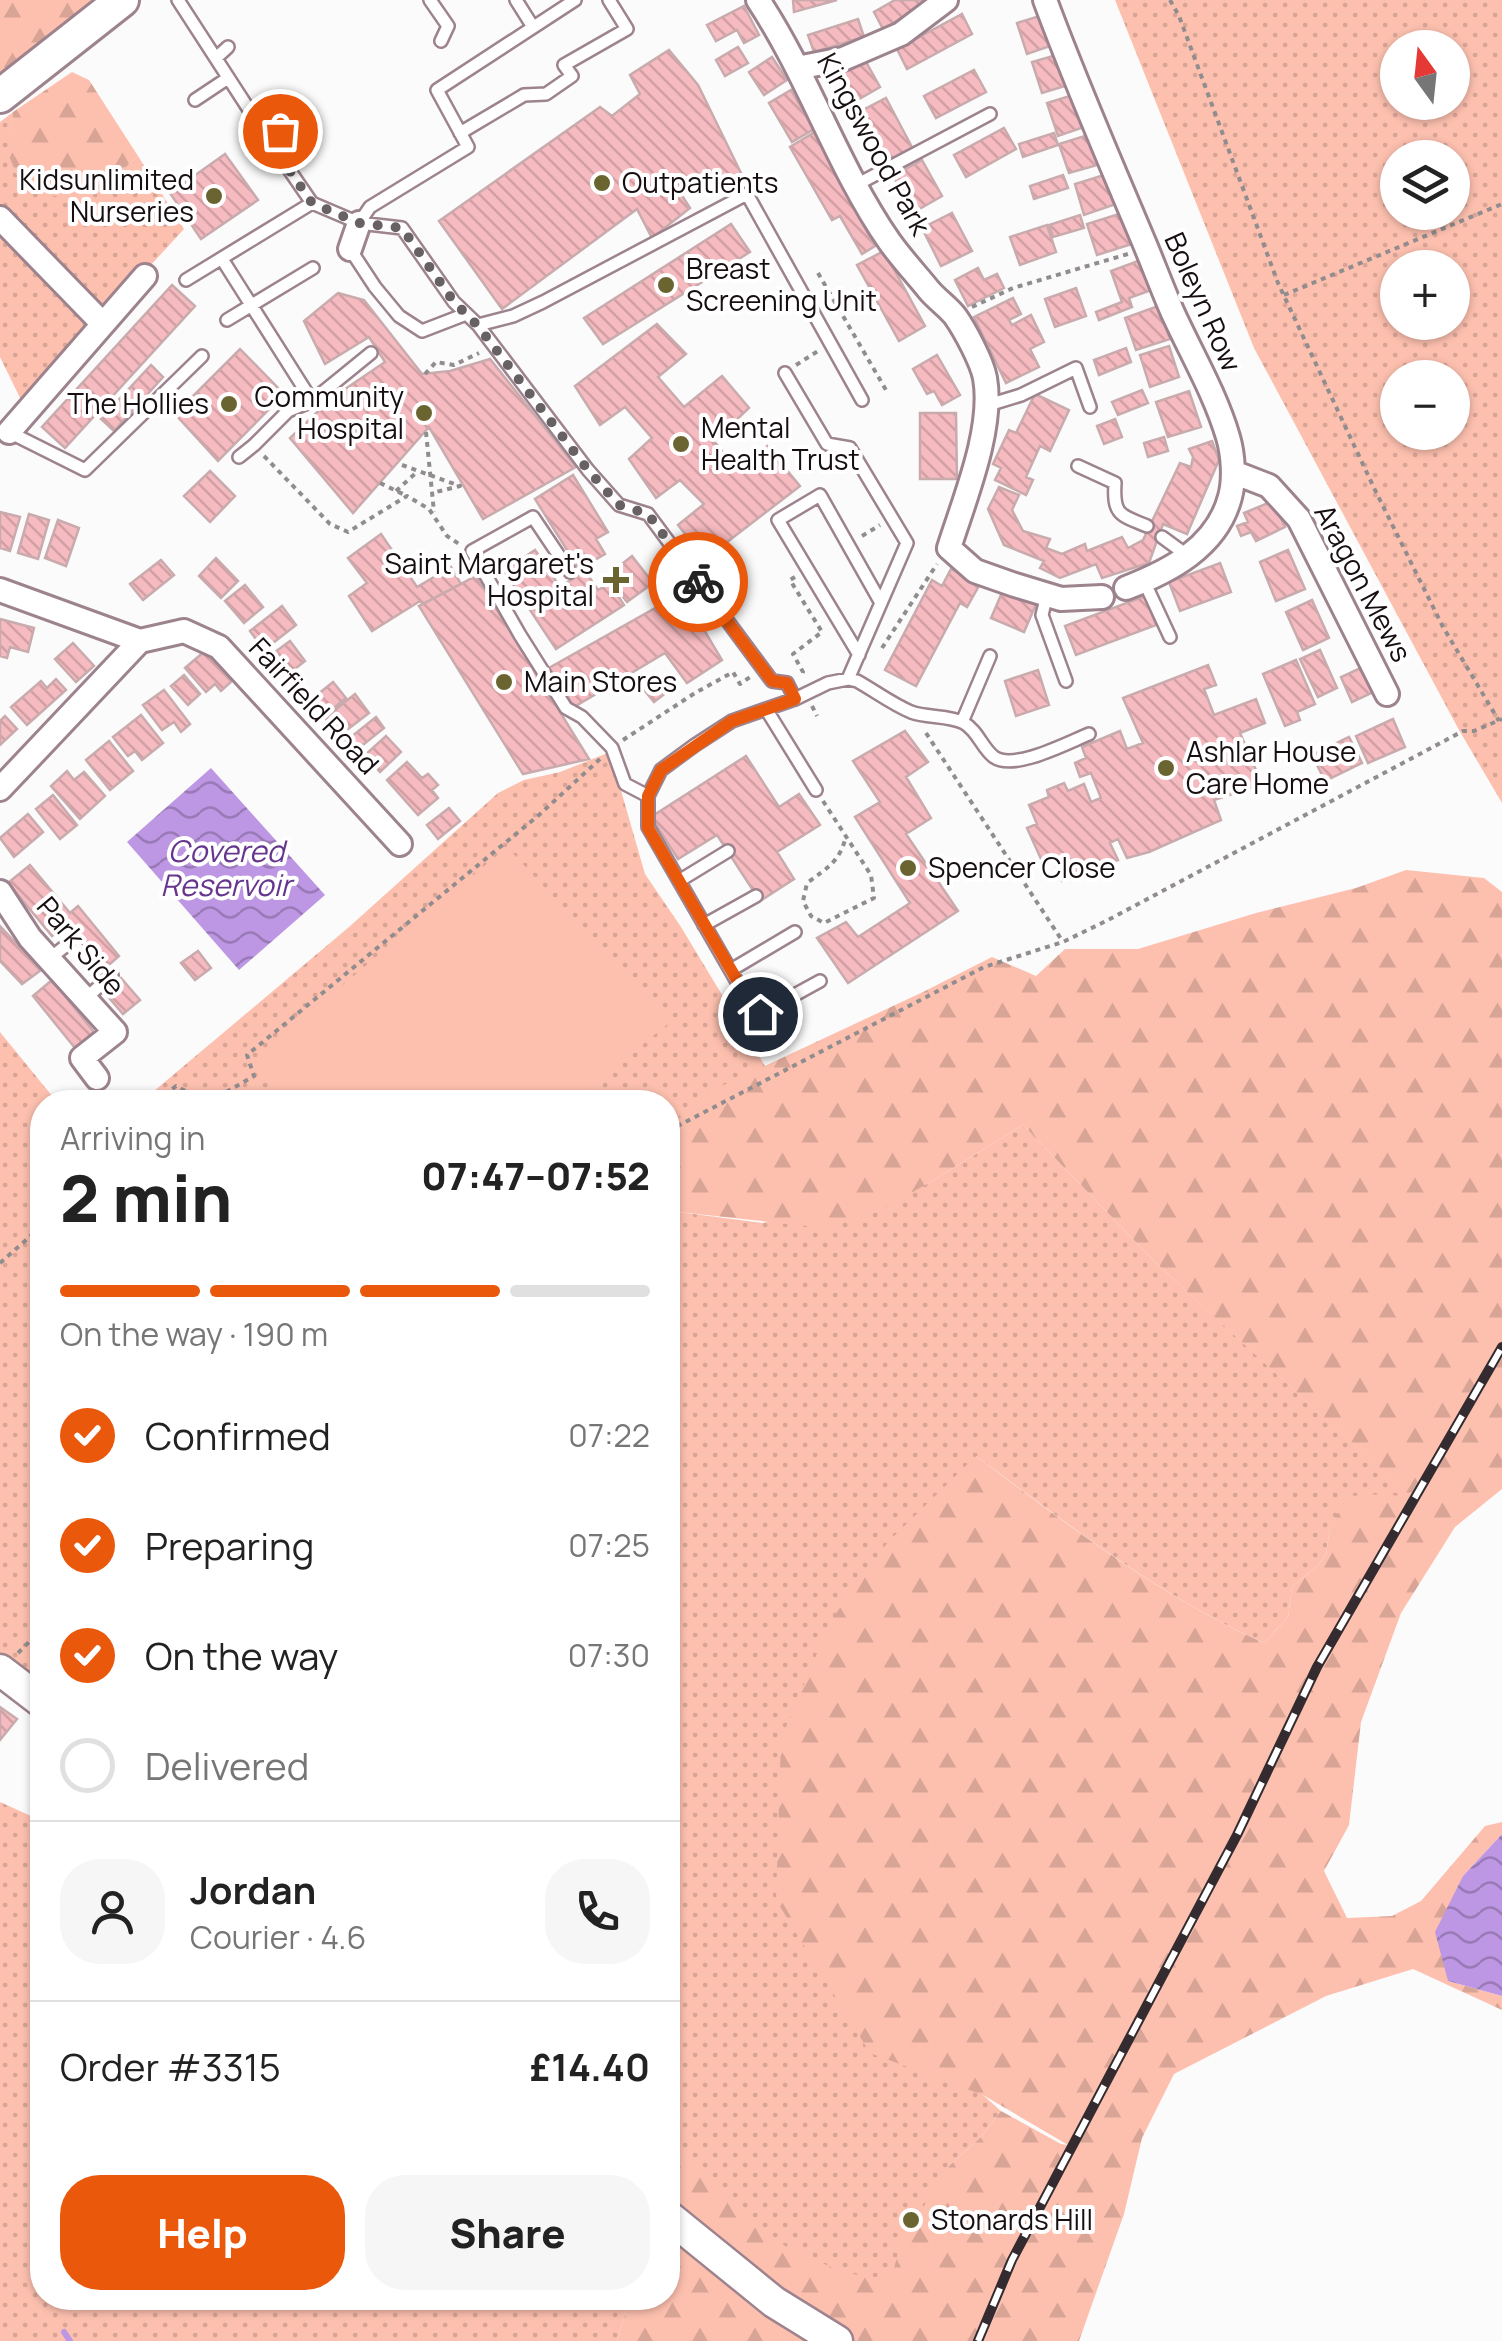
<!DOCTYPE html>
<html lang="en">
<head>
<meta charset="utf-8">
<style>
	body { margin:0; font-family:Manrope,sans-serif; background:#f6f6f6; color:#222; height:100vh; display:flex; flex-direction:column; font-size:38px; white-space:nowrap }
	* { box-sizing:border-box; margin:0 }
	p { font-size:32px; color:#767676 }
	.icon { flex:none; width:55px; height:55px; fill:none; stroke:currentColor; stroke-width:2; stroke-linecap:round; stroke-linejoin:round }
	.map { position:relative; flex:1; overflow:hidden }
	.details { position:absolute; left:30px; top:1090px; width:650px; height:1220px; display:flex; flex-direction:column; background:#fff; border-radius:40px; box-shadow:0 2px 8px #0004 }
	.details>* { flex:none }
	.needle { width:65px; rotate:345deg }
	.buttons { position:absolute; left:1380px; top:30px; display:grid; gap:20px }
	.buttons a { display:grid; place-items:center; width:90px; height:90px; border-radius:50%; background:#fff; box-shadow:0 2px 8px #0004; font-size:50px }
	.pin { position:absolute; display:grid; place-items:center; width:85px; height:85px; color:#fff; margin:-42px; border:5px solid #fff; border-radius:50%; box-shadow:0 2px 10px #0007 }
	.courier { position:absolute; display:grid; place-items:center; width:100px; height:100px; margin:-50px; border:8px solid #ea580c; border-radius:50%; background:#fff; color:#222; box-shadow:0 2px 12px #0007 }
	.summary em { font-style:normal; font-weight:800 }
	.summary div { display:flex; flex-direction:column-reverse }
	.summary { display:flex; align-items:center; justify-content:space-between; height:170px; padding:0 30px }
	h1 { font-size:65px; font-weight:800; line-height:75px }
	.bar { display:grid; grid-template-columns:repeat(4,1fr); gap:15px 10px; align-content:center; height:120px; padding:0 30px }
	.bar i { height:12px; border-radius:8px; background:#e0e0e0 }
	.bar .on { background:#ea580c }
	.bar p { grid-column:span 4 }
	.line { display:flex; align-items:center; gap:25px; padding:0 30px; border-top:2px solid #e0e0e0 }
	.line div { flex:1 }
	.round { display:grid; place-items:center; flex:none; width:105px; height:105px; border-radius:40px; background:#f6f6f6 }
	ol { padding:0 30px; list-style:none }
	li { display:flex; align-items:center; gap:30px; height:110px }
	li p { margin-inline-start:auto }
	li .icon { padding:10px; border-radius:50%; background:#ea580c; color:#fff; stroke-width:4 }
	li:last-child { color:#767676 }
	li i { width:55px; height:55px; border:5px solid #e0e0e0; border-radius:50% }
	.button { display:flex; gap:20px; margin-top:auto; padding:20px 30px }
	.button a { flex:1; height:115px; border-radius:40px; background:#ea580c; color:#fff; font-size:40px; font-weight:800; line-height:115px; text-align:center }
	.button a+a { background:#f6f6f6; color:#222 }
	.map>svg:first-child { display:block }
	.grass { fill:url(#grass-dots); fill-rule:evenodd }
	.forest { fill:url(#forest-firs) }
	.garden { fill:#fdc0af }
	.water { fill:url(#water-waves) }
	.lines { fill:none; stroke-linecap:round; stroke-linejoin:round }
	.stream { stroke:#bd97e3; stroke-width:6 }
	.building { fill:url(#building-back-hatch); stroke:#c9abad; stroke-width:2.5 }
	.service-casing { stroke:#9d838e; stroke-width:16 }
	.minor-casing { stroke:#9d838e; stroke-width:28 }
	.tertiary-casing { stroke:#9d838e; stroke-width:35 }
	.secondary-casing { stroke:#9d838e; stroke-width:38 }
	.path { stroke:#918d8f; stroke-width:4; stroke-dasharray:5 5; stroke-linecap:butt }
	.service { stroke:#fff; stroke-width:11 }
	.minor { stroke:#fff; stroke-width:22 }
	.tertiary { stroke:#fff; stroke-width:30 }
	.secondary { stroke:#fff; stroke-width:32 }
	.rail-casing { stroke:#332b2f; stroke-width:10 }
	.rail { stroke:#fff; stroke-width:6; stroke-dasharray:19; stroke-linecap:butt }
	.done { stroke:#676164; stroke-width:10; stroke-dasharray:0 18 }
	.route { stroke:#ea580c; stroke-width:12 }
	.poi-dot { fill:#696430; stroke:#fff; stroke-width:4 }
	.labels { text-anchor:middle; stroke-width:8; stroke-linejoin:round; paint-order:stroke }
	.street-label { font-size:28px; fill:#170e12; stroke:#fff }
	.poi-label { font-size:28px; fill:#170e12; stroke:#fff; text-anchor:start }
	.water-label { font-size:30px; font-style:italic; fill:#66368e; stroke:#fff }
</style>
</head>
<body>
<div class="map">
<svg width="1502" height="2341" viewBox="0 0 1502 2341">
	<defs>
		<pattern id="grass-dots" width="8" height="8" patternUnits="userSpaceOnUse" patternTransform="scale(2.5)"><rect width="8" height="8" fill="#fdc0af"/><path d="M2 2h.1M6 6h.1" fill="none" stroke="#d8a496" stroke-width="1.8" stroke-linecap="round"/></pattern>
		<pattern id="forest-firs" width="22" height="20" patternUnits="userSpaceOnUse" patternTransform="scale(2.5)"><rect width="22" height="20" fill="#fdc0af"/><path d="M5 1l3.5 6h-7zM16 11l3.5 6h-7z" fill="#d8a496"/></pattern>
		<pattern id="water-waves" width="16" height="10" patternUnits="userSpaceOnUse" patternTransform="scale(2.5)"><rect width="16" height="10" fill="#bd97e3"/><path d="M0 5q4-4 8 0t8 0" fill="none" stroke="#997ab7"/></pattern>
		<pattern id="building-back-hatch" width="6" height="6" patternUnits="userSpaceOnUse" patternTransform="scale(2.5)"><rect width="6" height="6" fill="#f6bbc0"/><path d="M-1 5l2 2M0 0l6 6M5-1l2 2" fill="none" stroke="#d2a0a4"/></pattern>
	</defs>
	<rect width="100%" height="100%" fill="#fbfbfb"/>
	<path class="grass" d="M1115,0H1502V803L1459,730L1254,348ZM1398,48H1452V102H1398ZM1398,158H1452V212H1398ZM1398,268H1452V322H1398ZM1398,378H1452V432H1398Z
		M13,112L9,153L83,203L138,156L184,229L23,404L0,357V122Z
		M610,752L645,874L681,927L765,1066L668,1156V1102H141L349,927L498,793L524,780L560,772Z
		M0,1032L57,1102H42V1701L0,1667Z
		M1023,1125L1156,1263L1413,1499L1330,1527L1326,1555L1315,1568L1292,1587L1288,1617L1264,1643C1161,1597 1066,1523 976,1456L983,2095L1001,2111L980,2138L949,2166L898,2317L668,2207V1215L678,1212L763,1223L929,1183Z
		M0,1802L42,1821V2298H623L628,2305L617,2341H0Z"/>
	<path class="forest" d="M0,0H101L0,81Z
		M72,72L89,80L138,156L83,204L21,186L8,153L13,112Z
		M1406,870L1484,878L1502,892V1489L1455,1527L1401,1613L1361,1722L1349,1825L1324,1871L1347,1918L1392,1916L1421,1901L1485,1826L1502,1822V1834L1463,1876L1448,1981L1502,1996V2010L1413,1969L1326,1996L1174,2074L1142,2138L1124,2214L1079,2341H844L668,2207V2143L723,2196L785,2246L844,2273L891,2279L901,2243L949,2166L980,2138L1001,2111L1061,2144L1068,2145L983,2095L870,2053L776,1900L781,1739L831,1620L888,1542L976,1456C1065,1523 1161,1597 1264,1643L1288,1617L1292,1587L1315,1568L1326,1555L1330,1527L1348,1496L1387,1494L1411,1498L1156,1263L1023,1125L929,1183L885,1207L825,1228L678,1212L668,1215V1127L698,1097L923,992L992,957L1036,976L1065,949H1138L1256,913L1356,888Z
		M668,2234L738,2291L808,2341H617L628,2305L623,2298H668Z"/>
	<path class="garden" d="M507,847L669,1023L572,1102H294L256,1058Z"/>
	<path class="water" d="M211,768L325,895L239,970L127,842Z
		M1502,1834V1996L1448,1981L1435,1932L1463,1876Z"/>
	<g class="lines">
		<path class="stream" d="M64,2332L70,2341"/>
	</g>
	<path class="building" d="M793,0H837L794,12Z
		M895,0H926L928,3L883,29L874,12Z
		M744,6L759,35L744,43L737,30L716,41L707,25Z
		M962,14L972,34L907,69L897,49Z
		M1046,14L1056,44L1027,54L1017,23Z
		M858,19L864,37L814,52L808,35Z
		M738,47L748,63L725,76L716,60Z
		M669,50L698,85L741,173L681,194L690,208L652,238L637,209L502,309L439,221L600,107L612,116L640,94L630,75Z
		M1063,53L1072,84L1042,93L1032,62Z
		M772,57L787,80L764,95L749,72Z
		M865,60L880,87L854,102L839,75Z
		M974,70L986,92L936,118L924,96Z
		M791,90L814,129L792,142L769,103Z
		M1076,94L1087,126L1058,136L1047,103Z
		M886,98L914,151L887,165L859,112Z
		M1004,128L1016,149L966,177L954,155Z
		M818,130L864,210L857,214L875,246L862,254L840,216L832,220L790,147Z
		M1054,133L1058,145L1023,157L1019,144Z
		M1091,134L1101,164L1069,173L1059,144Z
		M225,154L258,200L201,239L170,193Z
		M922,160L942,196L914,212L893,176Z
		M1107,174L1116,204L1084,215L1075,184Z
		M1063,175L1068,188L1034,199L1030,186Z
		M952,213L972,251L941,266L922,228Z
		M1122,213L1132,244L1097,255L1087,224Z
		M1080,215L1084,228L1053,237L1049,225Z
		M731,224L750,252L603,344L584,318Z
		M1047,225L1056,252L1020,265L1010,237Z
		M884,251L925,326L899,341L857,265Z
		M1146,258L1157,288L1129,298L1132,307L1099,320L1096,312L1122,302L1111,271Z
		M978,268L984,280L997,274L1004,288L968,306L955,280Z
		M172,285L195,306L65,448L42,427Z
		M1076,288L1086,316L1055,327L1045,299Z
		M338,293L364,300L422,374L450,371L490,359L576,467L483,519L429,427L353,513L290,438L332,398L385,362L369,337L325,364L304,321Z
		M1013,298L1021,314L1009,320L1012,325L1031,315L1044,342L1030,349L1039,367L1006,383L974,317Z
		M1158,306L1170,339L1136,350L1125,318Z
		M657,324L686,354L658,377L684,407L722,376L749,408L714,441L738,471L767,446L800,486L705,559L678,525L704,504L680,480L656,498L629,459L652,438L625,407L600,425L575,386Z
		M1169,346L1179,377L1150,387L1140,355Z
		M1126,348L1131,362L1099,375L1094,360Z
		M240,349L284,394L218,461L175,414Z
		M937,355L960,395L942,405L934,391L927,394L913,369Z
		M151,365L163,377L114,431L101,419Z
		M1142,390L1148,403L1118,415L1112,402Z
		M1189,391L1201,427L1168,437L1156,402Z
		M1035,394L1069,410L1050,451L1040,446L1026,477L1033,480L1026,495L995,480L1001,468L993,464L1009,430L1016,433Z
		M920,413H956L957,479H920Z
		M1115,419L1122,437L1104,444L1097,426Z
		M1164,437L1168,451L1148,457L1144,443Z
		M1212,441L1219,460L1187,534L1163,524L1149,563L1102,578L1096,564L1060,578L1040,568L1044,561L1004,545L988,509L999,487L1019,495L1012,510L1023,531L1050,539L1046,548L1062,554L1085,544L1087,551L1122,537L1128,548L1143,540L1180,463L1191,467L1193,457L1189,449Z
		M210,471L235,496L210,522L184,496Z
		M573,475L608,532L596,539L605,554L579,569L535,499Z
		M1273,501L1285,527L1256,541L1251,532L1241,536L1237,526L1248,522L1244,513Z
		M0,512L20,517L10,551L0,548Z
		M29,514L49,520L38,559L18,553Z
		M58,520L79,528L66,566L45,558Z
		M381,534L417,587L451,567L461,584L423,604L420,601L372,631L349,596L367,583L348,558Z
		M535,550L560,587L585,571L598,590L610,583L624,605L556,649L504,571Z
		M1288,550L1305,589L1276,601L1260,562Z
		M632,556L653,583L627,602L607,576Z
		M216,558L238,581L221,598L199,576Z
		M161,560L174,575L143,600L130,584Z
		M1220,563L1231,592L1180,611L1169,582Z
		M951,569L980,584L967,607L960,603L916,686L885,670L932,580L942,586Z
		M476,576L589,759L523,774L419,606Z
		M245,585L263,607L244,623L225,601Z
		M1004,588L1037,602L1024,632L991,618Z
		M682,593L722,660L687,683L665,653L574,707L549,668Z
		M1145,596L1156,625L1076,655L1065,626Z
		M1312,600L1329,638L1303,650L1286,612Z
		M282,606L296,625L264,650L250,631Z
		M0,619L34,628L28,652L10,647L7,658L0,656Z
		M290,641L305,661L287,675L271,655Z
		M73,643L94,666L76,682L55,659Z
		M1320,650L1337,688L1318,697L1300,659Z
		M205,651L232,681L221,691L215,684L206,692L185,668Z
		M1296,660L1315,704L1297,712L1300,720L1285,726L1263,674Z
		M1208,665L1216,685L1204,689L1214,715L1256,699L1265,723L1240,733L1262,784L1214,800L1221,820L1149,852L1127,858L1118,839L1110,843L1118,860L1062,881L1052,855L1041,859L1027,828L1037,824L1029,805L1049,797L1047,790L1064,783L1068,791L1084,784L1091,802L1101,798L1091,773L1080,777L1075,763L1086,758L1082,747L1120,731L1127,749L1143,743L1123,698Z
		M1365,666L1376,691L1352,702L1341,677Z
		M1038,670L1049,705L1016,716L1005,681Z
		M184,675L200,694L188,705L171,686Z
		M662,676L672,688L654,702L644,690Z
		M56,679L66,690L27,725L11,707L41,681L47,688Z
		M333,682L346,698L325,715L312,699Z
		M164,690L190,724L181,732L174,722L162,730L143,705Z
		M355,694L369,713L339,736L325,718Z
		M141,715L163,743L142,760L135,751L128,756L113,737Z
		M5,716L17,729L0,745V721Z
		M376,717L384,728L354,752L346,741Z
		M1393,719L1405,747L1368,763L1356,736Z
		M905,731L928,762L906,777L931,818L906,834L958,911L848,983L817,938L846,922L858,937L910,903L855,817L880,802L853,761Z
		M386,736L401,752L380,772L365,755Z
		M1349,737L1362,763L1325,781L1312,755Z
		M109,741L133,771L110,790L86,760Z
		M746,756L779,807L799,794L820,825L777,852L794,879L760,901L717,835L678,859L651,817Z
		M407,762L422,778L428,774L438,785L432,790L438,798L418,815L387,780Z
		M67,771L74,780L84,772L105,796L80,819L51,786Z
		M53,795L77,825L60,839L36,809Z
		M449,808L460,821L438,839L427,825Z
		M28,814L43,832L14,857L0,838Z
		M30,865L70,913L78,906L119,956L104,969L66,925L52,936L8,883Z
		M0,926L41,970L22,984L0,961Z
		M198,951L211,968L195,980L181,963Z
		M121,978L140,1000L123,1014L104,992Z
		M52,980L94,1032L75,1048L33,996Z
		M0,1707L17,1719L0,1740Z"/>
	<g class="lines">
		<g class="service-casing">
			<path id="service" d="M178,0L268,139L312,203L359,223L402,228L454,302L478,325L588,470L619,505L648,514L772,681L787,683L795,699
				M430,0L448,26L441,41
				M516,0L533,27
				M216,58L228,47
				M195,100L228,78
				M460,133L524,95L546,94L572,76L564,65L627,29L609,0
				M856,185L990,114
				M359,223L370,207L468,147L437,90L575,0
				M350,249L375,287L399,316L422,331L466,314
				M222,259L312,401
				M186,280L312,203
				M227,320L313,268
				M478,325L513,316L543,302L747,194L862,400
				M785,373L827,444L850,448L907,543L848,679
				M985,406L1021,395L1076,368L1090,407
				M9,432L85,470L202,356
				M239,457L254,445L288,411L312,401L371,353
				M1078,466L1115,483C1113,514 1119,515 1147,526
				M1162,537L1188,556
				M570,572L533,517L472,551L520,635L566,708L582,717L612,748L625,784L648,796
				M1144,581L1170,637
				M1047,595L1042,615L1066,681
				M859,655L778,520L820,495L881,603
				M766,709L816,790
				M962,722L990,656
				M679,881L728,851
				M704,925L756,896
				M49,959L68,944
				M731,970L795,932
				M820,981L760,1014L747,999L648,827V796L661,770L695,745L732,721L795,699L828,683L848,679L857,681C875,691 892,704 911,712C927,718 949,715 964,723C978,731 982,748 994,757C1014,771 1067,743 1089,734
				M85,999L112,975"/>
		</g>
		<g class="minor-casing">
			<path id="minor" d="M758,0C809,77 837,166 889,241C901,258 915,273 928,289C936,299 947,306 955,316C965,330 982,362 985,378C994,429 964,500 949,548L975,571L1015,585L1061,599L1102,597
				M1045,0C1076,84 1112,166 1146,247C1155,269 1163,290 1172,311C1191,353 1215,393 1228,437C1233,454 1235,479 1230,497C1217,547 1170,571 1126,588
				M797,68L843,59L901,34L946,0
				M0,218L102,323
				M350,249L359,223
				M9,432L145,276
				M1233,472L1269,486L1299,519L1387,694
				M0,590L140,641L184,631L219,647L400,844
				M0,789L140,641
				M0,892L30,938L115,1032L82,1058L97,1078"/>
		</g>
		<g class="tertiary-casing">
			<path id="tertiary" d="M0,1670L42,1702
				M668,2216L774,2302L837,2341"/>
		</g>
		<g class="secondary-casing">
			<path id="secondary" d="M0,96L122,0"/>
		</g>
		<path class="path" d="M1170,0L1179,16L1278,283L1375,490L1443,627L1499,721
			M818,273L886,390
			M1284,295L1502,204
			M972,307L1013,288L1128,254
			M796,365L818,351
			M425,374L436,362L454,365L479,353
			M426,432L434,512
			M264,456L330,524L348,532L407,496L429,509L447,536L459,544
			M402,465L460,486L432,493
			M380,483L407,496
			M396,491L418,471
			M862,536L880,525
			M795,577L790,580L822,632L793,654L803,672L802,678
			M882,648L937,564
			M812,706L817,716
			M926,733L1063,942
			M623,740L695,693L733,672L740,684L750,677
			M823,801L871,875L874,898L824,923L811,916L803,901L807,883C827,868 840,862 846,836
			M157,1102L176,1086L206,1102
			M209,1102L254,1076L247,1055L539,815L600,759
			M668,1131L984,967L1063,942L1108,920L1463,731H1474L1502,719
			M0,1263L42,1226
			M18,1653L42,1629"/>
		<use href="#service" class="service"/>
		<use href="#minor" class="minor"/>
		<use href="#tertiary" class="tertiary"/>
		<use href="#secondary" class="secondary"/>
		<g class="rail-casing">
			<path id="rail" d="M978,2341L1012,2260L1237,1835L1317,1667L1502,1347"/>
		</g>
		<use href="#rail" class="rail"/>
	</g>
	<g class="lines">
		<path class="done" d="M280,131L268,139L312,203L359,223L402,228L454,302L478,326L588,470L619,505L648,514L698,582"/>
		<path class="route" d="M698,582L772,681L787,683L795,699L732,721L661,770L648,796V828L748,999L760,1014"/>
	</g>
	<g class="poi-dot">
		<circle cx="602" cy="183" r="10"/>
		<circle cx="214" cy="196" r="10"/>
		<circle cx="666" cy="285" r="10"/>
		<circle cx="229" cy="404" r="10"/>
		<circle cx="424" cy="413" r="10"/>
		<circle cx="681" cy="444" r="10"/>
		<path d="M611 565h10v10h10v10h-10v10h-10v-10h-10v-10h10z"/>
		<circle cx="504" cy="682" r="10"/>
		<circle cx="1166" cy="768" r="10"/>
		<circle cx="908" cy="868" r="10"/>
		<circle cx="911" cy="2220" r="10"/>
	</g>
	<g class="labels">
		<g class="street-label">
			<text transform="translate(874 144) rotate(61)" y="10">Kingswood Park</text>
			<text transform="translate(1203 302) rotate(66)" y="10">Boleyn Row</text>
			<text transform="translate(1363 583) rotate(62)" y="10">Aragon Mews</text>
			<text transform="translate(314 706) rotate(47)" y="10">Fairfield Road</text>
			<text transform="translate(81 946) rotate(50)" y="10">Park Side</text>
		</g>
		<g class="poi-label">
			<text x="194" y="190" text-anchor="end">Kidsunlimited<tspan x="194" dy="32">Nurseries</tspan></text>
			<text x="622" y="193">Outpatients</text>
			<text x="686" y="279">Breast<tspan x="686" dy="32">Screening Unit</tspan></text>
			<text x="404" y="407" text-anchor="end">Community<tspan x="404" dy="32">Hospital</tspan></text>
			<text x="209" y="414" text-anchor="end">The Hollies</text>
			<text x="701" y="438">Mental<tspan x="701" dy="32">Health Trust</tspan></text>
			<text x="594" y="574" text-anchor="end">Saint Margaret's<tspan x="594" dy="32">Hospital</tspan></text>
			<text x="524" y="692">Main Stores</text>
			<text x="1186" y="762">Ashlar House<tspan x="1186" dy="32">Care Home</tspan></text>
			<text x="928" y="878">Spencer Close</text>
			<text x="931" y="2230">Stonards Hill</text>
		</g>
		<g class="water-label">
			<text x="226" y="862">Covered<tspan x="226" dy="34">Reservoir</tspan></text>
		</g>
	</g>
</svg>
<div class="buttons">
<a><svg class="needle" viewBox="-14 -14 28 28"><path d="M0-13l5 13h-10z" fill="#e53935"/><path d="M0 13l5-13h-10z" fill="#767676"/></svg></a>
<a><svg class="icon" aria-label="layers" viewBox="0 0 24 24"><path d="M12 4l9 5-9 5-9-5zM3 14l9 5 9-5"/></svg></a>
<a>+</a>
<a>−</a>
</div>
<div class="pin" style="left:280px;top:131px;background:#ea580c"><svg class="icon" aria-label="bag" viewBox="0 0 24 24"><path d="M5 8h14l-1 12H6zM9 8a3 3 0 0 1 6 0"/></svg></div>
<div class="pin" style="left:760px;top:1014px;background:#1f2937"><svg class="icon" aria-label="home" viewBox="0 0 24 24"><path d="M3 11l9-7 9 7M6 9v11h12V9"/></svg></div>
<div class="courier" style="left:698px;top:582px"><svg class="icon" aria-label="bike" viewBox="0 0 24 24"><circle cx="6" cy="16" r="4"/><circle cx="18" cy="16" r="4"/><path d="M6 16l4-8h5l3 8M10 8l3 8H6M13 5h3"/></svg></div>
<section class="details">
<div class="summary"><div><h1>2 min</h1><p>Arriving in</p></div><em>07:47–07:52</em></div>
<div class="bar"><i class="on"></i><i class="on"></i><i class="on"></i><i></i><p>On the way · 190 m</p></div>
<ol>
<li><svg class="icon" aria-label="check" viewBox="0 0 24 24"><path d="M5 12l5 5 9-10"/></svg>Confirmed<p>07:22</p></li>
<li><svg class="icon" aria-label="check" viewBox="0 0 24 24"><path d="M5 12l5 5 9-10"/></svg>Preparing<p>07:25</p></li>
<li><svg class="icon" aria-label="check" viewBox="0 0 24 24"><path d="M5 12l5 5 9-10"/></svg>On the way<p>07:30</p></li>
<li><i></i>Delivered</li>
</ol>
<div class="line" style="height:180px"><a class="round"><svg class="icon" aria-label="person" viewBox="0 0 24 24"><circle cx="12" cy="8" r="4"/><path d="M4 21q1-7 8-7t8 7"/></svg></a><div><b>Jordan</b><p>Courier · 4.6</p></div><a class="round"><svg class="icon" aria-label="phone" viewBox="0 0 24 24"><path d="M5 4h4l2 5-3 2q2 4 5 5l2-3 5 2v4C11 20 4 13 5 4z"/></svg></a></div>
<div class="line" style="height:130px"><div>Order #3315</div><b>£14.40</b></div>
<div class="button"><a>Help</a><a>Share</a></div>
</section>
</div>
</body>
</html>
